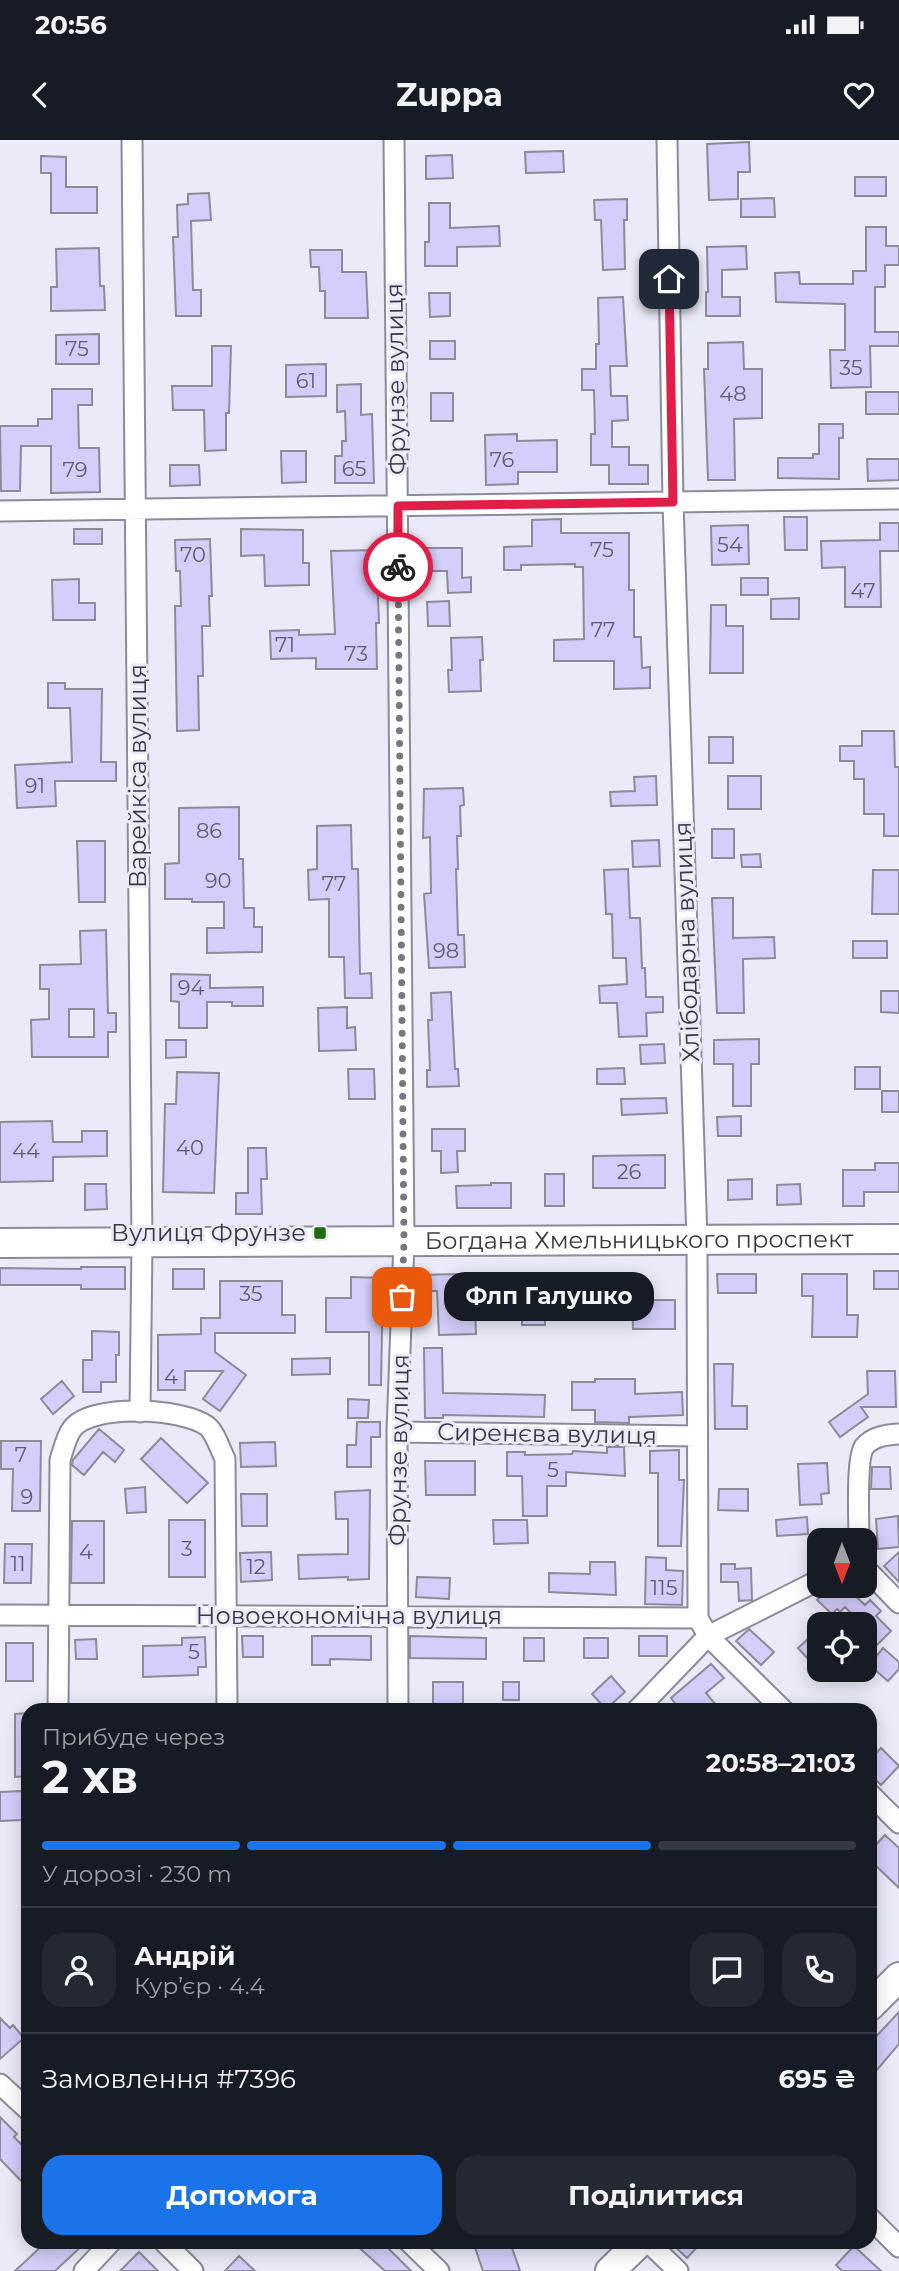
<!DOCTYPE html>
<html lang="uk">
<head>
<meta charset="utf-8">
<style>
	body { margin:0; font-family:Montserrat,sans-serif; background:#242831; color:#f1f3f6; height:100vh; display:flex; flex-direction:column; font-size:26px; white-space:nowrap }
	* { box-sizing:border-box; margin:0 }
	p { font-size:23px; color:#9ea1a6 }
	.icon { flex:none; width:38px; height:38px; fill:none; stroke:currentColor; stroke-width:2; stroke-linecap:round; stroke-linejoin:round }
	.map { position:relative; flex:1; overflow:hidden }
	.sheet { position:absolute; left:21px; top:1563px; width:856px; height:546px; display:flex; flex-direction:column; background:#171b24; border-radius:21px; box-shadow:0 4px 18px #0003 }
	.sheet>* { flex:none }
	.needle { width:46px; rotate:180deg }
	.controls { position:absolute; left:807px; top:1388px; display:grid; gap:14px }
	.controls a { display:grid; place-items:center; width:70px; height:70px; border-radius:14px; background:#171b24; box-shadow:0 4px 18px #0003; font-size:35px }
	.pin { position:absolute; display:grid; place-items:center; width:60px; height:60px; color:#fff; margin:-30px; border-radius:14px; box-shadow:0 4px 10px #0006 }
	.courier { position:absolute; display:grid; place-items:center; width:70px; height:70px; margin:-35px; border:5px solid #e11d48; border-radius:50%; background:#fff; color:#222; box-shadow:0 2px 9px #0007 }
	.bubble { position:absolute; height:49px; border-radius:21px; background:#171b24; box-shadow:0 4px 18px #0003; font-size:23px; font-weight:700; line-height:49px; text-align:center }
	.headline em { font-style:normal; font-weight:700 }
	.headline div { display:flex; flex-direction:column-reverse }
	.headline { display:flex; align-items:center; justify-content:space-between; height:119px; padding:0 21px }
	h1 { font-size:46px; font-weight:700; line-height:52px }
	.bar { display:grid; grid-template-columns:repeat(4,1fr); gap:10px 7px; align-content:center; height:84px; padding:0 21px }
	.bar i { height:9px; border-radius:5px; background:#363941 }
	.bar .selected { background:#1a73e8 }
	.bar p { grid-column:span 4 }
	.line { display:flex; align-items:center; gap:18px; padding:0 21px; border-top:2px solid #363941 }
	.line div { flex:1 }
	.round { display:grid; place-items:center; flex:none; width:74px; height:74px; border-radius:21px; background:#242831 }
	.action { display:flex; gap:14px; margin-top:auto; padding:14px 21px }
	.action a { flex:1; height:80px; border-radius:21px; background:#1a73e8; color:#fff; font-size:28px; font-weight:700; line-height:80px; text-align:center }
	.action a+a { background:#242831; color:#f1f3f6 }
	.status { display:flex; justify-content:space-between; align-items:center; height:49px; padding:0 35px; background:#171b24; direction:ltr }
	.status svg { height:19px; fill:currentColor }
	header { display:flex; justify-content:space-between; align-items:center; height:91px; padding:0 21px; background:#171b24; font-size:32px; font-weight:700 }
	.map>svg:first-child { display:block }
	.building { fill:#d3cefa; stroke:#8c8b98; stroke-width:2; fill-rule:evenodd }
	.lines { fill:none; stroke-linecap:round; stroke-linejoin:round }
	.minor-casing { stroke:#8c8b99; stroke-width:23 }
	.secondary-casing { stroke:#8c8b99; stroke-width:32 }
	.minor { stroke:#fff; stroke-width:19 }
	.secondary { stroke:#fff; stroke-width:28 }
	.done { stroke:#787780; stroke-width:7; stroke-dasharray:0 12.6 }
	.route { stroke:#e11d48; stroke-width:9 }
	.poi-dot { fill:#1d6b0c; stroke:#ebeaf9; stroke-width:2.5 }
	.labels { text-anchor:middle; stroke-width:6; stroke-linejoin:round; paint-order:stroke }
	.number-label { font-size:21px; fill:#605e6e }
	.street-label { font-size:24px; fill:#3a393f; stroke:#ebeaf9 }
	.poi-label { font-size:24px; fill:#3a393f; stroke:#ebeaf9; text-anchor:end }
</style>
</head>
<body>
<div class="status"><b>20:56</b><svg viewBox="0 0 49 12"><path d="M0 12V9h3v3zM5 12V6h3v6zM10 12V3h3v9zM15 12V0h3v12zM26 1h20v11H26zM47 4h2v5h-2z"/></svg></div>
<header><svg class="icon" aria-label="back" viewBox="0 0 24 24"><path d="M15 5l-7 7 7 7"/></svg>Zuppa<svg class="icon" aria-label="heart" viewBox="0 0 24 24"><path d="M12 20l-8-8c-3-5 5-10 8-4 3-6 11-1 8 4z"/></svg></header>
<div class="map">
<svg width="899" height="2131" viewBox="0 0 899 2131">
	<rect width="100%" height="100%" fill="#ebeaf9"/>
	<path class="building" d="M749,2L750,32H738V59L709,60L707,4Z
		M563,11L564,32L526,33L525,12Z
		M452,15L453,38L426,39V16Z
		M41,16L66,17V47H97V73H51V33H41Z
		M855,37H886V56H855Z
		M209,53L211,80L191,81L193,150H201V176H176L173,97H178L177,65L188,64V54Z
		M774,58L775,77H741V59Z
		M627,59V80H624L625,129L603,130L601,80H595L594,60Z
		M429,63H450V88L499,86L500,106L457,107V126H425V102H429Z
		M866,87H886V106H899V125H885V147H875V192H899V206H870L871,247L831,248L830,210H845V164L776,162L775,133L799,132L800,144H853V131H866Z
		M746,106L747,129L722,130V157H740V176H706V152H708L707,107Z
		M99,108L100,146H104L105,170L51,171V147H57L56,109Z
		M310,110H342V132H366L368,178H325V151H320L319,127H311Z
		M429,153H450V176L430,177Z
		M623,157L627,226H610L611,256H627L628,280L612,281V307H629V325H648V344H609V325H591V294H595L594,250H582V229H596V204H599L598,158Z
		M99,194V224H56V195Z
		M430,201H455V219H430Z
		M743,202L744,229H762V278L734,279L735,340H708L704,229H708V203Z
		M212,206H231L229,273H226V310L205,311L204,270H173L172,246H212Z
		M326,224V256L286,257V225Z
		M361,244V275L372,274L374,343H335V316H342V301H346L345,271L337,272V245Z
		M52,249H92V265H78L79,308H99L100,352L51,353V306H21L20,351H1L0,286H38V279H52Z
		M866,252H899V274H866Z
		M431,253H453V281H431Z
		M819,284H843V298H839V339L778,338V318H813V314H819Z
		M517,294V301L557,300V332H518V344L486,345L485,295Z
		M281,311H306V342L282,343Z
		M867,319H899V340L868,341Z
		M170,325H199L200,345L170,346Z
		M784,377H807V410H785Z
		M561,379V393H629V450H634V497H641L642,528L650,527V548L614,549V521H554V500L584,499L583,427H575V424L521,425V430H504V407L532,406V380Z
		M880,383H899V411H880L881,467H845V427L822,428L821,401L880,400Z
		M748,385L749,424L712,425L711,386Z
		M74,389H102V404H74Z
		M241,389L303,390V423H309V445L265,446L264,415L241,416Z
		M210,399L212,456H209L210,486H202L203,536H198L199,590L177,591L175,466H181L180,431H176L175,400Z
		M419,408H462V438L471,437V452L448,453L447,431H419Z
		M376,410L379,483H376L377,529H316V518L271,519L270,491L299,490V495L335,494L331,411Z
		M741,438H768V455H741Z
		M79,439V463H95V480H53L52,440Z
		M799,458V479H771V459Z
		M449,461L450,486H428L427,462Z
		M711,465H726V486H743V533H710Z
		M482,497L483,520H480L481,551L449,552L448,530H452L451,498Z
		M48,543H65V549H102L101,622H116V641H55L56,666L17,668L15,625L72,622L70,568H48Z
		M862,591H894L895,627H899V696H884V674H864V639H854V621H840V606H862Z
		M709,597H733V623H709Z
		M656,636L657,665L611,666L610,652L635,651L634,637Z
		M728,636H761V669H728Z
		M463,648L464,665L460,666L461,696H457L458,729H456L458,795H464L465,827L429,828L424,754L431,753L430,697L423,698L424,649Z
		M239,667V719H243L244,768H254V787H262V812L207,813V788H224V762H192V759H165V724L179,723V668Z
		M351,685L352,729H358L360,834L371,833L372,858H345L344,817H329V759L309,760L308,730L317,729V686Z
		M712,689H734V718H712Z
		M659,700L660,726L633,727L632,701Z
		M77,701H105V762H79Z
		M760,714L761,727H742L741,715Z
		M628,729L630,778H640L642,828H645L646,857H663V872L646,873L647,896L619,897L617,863H600L599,846L627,844L626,818H613L612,774H606L604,730Z
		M873,730H899V774H872Z
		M712,758H733V798L774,797L775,818L743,819L744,873H717Z
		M106,790L108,873H116V892H108V917H32L31,880L49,879V849H40V825L81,824L80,791ZM69,869H94V897H69Z
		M853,801H887V818H853Z
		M171,834L210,835V848L263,847V866H232V862H207V888H179V862L171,861Z
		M881,851H899V873L881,872Z
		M451,852L455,929H458L459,946L427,947V930H430L428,880H432L431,853Z
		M347,867V888L355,887L356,910L319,911L318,868Z
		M759,899V924H751V966H733V924H714V900Z
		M166,900H186V917L166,918Z
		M664,904L665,923L641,924L640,905Z
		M855,927H880V949H855Z
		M624,928L625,944H597V929Z
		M348,929H374L375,959H349Z
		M177,932L219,933L214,1053L163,1052L165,964H176Z
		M882,951H899V972H882Z
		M666,958L667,973L622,975L621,959Z
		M741,976V996H718L717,977Z
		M52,981L53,1002H82V991H107V1016L53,1017V1041L0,1042V982Z
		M432,989H465V1011H457L458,1032L441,1033V1011H432Z
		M248,1008H266L267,1039H261L262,1074H236V1053H248Z
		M665,1015V1048H593V1016Z
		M875,1023H899V1052H864V1066H843V1030H875Z
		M545,1034H564V1066H545Z
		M752,1039V1059L728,1060V1040Z
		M491,1043H511V1068H457L456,1046L491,1045Z
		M85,1044H106L107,1069L85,1070Z
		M800,1044L801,1064L777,1065V1045Z
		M81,1127H125V1149H81V1145H0V1128L81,1129Z
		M173,1129H204V1149H173Z
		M874,1131H899V1149H874Z
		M461,1134V1166H475L476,1194L439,1195L437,1151H415V1135Z
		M717,1134H756V1153H718Z
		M802,1134H847V1175H858L857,1197H812L813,1156H802Z
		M351,1137L383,1138L381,1245H369V1192H326V1158H351Z
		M220,1141H282V1175H295V1193H215V1212L246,1235L220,1271L203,1259L223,1231H185V1250H158V1195L201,1194V1178H220Z
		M632,1160H675V1189H633Z
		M522,1167H545V1185H522Z
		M92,1191L119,1192V1215H116V1242H101V1252H83V1220H92Z
		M424,1208H442L443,1253L545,1255L544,1277L443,1275V1278H425Z
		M330,1218V1234L292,1235V1219Z
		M714,1224H733L732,1266H747V1289H715Z
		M867,1231H895L896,1267H861L868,1277L840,1297L829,1282L868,1254Z
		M595,1239H635V1254L682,1252L683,1275L629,1277V1283L595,1282V1270H572V1242H595Z
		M62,1241L74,1256L53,1274L41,1259Z
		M348,1259L369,1260L368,1278H348Z
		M357,1282H380V1297H371V1327H347V1305H356Z
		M99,1289L124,1310L115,1322L103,1312L84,1335L72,1325L73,1320Z
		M161,1298L208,1343L187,1363L141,1319Z
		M1,1301H41L40,1371H12L13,1329H1Z
		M275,1302L276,1326L241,1327L240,1303Z
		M607,1307H624L625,1336L566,1332V1346H547V1376H523L522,1336H507V1312H525V1315L572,1314L573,1311L607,1313Z
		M679,1310V1340H684L681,1406H658V1333H650V1311Z
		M425,1321H475V1355H426Z
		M827,1323L829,1353L821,1354L822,1364L800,1365L798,1324Z
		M872,1327H890L891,1349H871Z
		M145,1347L146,1372L127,1373L125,1349Z
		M719,1349H748V1371L718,1370Z
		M370,1350L369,1439L348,1440V1437L299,1439L298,1415L348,1414V1379H336L335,1352Z
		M241,1354H267V1386H242Z
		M898,1376L899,1407L878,1409L876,1379Z
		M807,1377L808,1394L777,1396L776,1380Z
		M169,1380H205V1437H169Z
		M493,1380H527L528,1403L494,1404Z
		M72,1381H104V1443H71Z
		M5,1404H32L31,1443H4Z
		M271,1412L272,1440L241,1442L240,1413Z
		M899,1412V1442L884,1426Z
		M646,1417L666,1418V1430L683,1431L682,1465L645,1464Z
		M590,1422H615L616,1455L549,1452V1433L590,1434Z
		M721,1424H735V1429L751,1428L752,1460L739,1461L738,1442H721Z
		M417,1437L450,1438L449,1459L416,1457Z
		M830,1446H845L865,1465L870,1460L881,1471L876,1476L891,1491L873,1509L864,1501V1484H861L845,1467L840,1472L837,1469L832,1474L817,1460Z
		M749,1489L774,1512L761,1525L736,1501Z
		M819,1489V1531L798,1508Z
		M242,1496H263V1517H243Z
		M312,1496H371V1520L330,1519V1525H312Z
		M410,1496L486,1498V1519L410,1518Z
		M639,1496H667V1516H639Z
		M205,1497L206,1527H198V1535L143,1537V1506L182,1505V1498Z
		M524,1498H544V1521H524Z
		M584,1498H608V1518H584Z
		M96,1499L97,1519H76L75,1500Z
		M6,1503H33V1541H6Z
		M883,1508L899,1522V1529L888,1541L869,1525Z
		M711,1524L724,1538L706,1553L720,1570H680L671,1558Z
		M611,1536L625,1552L606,1569L592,1554Z
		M433,1542H463V1565H433Z
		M503,1542H519V1560H503Z
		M28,1573V1636L15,1637V1574Z
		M881,1608L899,1626L881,1645L870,1634V1619Z
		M22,1651V1680L0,1681V1652Z
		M885,1695L899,1708V1748L870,1720V1711Z
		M899,1872V1904L870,1938V1903Z
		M0,1878L10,1888L13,1885L24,1898L0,1919Z
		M0,1977L17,1994L14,1997L28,2011V2048L0,2019Z
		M46,2102H86L55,2131H15Z
		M353,2102H382L411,2131H385Z
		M473,2102H510L520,2131H483Z
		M670,2102H702L687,2118Z
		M854,2106L881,2131H842L836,2125Z
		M139,2112L158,2131H120Z
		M239,2116L255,2131H225Z"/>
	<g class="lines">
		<g class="minor-casing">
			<path id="minor" d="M132,0L142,1103L140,1272
				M394,0L404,1102L397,1292L398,1570
				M667,0L673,362L697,1100L698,1478L708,1496L783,1570
				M0,371L899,359
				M397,1292L697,1296
				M859,1400C859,1382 856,1319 864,1307C873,1296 886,1295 899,1294
				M864,1427L899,1463
				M0,1475L698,1478
				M58,1570L60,1320C63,1311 66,1297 72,1289C91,1263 183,1268 207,1286C215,1292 220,1309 225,1319L227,1570
				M637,1570L708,1496L819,1440
				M870,1654L899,1683
				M0,1944L28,1970
				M870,2078L899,2107
				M164,2102L193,2131
				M409,2102L439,2131
				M648,2102L678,2131
				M84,2131L111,2102"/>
		</g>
		<g class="secondary-casing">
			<g id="secondary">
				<path id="s1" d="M0,1103L899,1099"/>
				<path d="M870,1866L899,1837"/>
				<path d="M610,2131L640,2102"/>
			</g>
		</g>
		<use href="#minor" class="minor"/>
		<use href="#secondary" class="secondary"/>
	</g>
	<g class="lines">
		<path class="done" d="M398,427L404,1102L402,1157"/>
		<path class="route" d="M398,427V366L673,362L669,139"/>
	</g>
	<rect class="poi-dot" x="313" y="1086" width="14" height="14" rx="3.5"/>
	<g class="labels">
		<g class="number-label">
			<text x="77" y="216">75</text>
			<text x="851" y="235">35</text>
			<text x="306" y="248">61</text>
			<text x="733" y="261">48</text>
			<text x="502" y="327">76</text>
			<text x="354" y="336">65</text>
			<text x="75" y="337">79</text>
			<text x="730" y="412">54</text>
			<text x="602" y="417">75</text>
			<text x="193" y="422">70</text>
			<text x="863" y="458">47</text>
			<text x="603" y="497">77</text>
			<text x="285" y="512">71</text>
			<text x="356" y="521">73</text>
			<text x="35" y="653">91</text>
			<text x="209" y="698">86</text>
			<text x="218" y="748">90</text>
			<text x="334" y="751">77</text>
			<text x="446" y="818">98</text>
			<text x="191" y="855">94</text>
			<text x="190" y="1015">40</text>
			<text x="26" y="1018">44</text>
			<text x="629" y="1039">26</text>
			<text x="251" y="1161">35</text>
			<text x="171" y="1244">4</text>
			<text x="21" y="1322">7</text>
			<text x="553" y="1337">5</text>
			<text x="27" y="1364">9</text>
			<text x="187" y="1416">3</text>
			<text x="86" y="1419">4</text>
			<text x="18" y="1431">11</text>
			<text x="256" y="1434">12</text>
			<text x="664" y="1455">115</text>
			<text x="194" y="1519">5</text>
		</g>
		<g class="street-label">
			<text transform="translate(396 239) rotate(-91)" y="8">Фрунзе вулиця</text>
			<text transform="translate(138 636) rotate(-90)" y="8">Варейкіса вулиця</text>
			<text transform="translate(687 802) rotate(-92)" y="8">Хлібодарна вулиця</text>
			<text dy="8" stroke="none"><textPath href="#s1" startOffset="639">Богдана Хмельницького проспект</textPath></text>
			<text transform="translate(547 1294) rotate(1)" y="8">Сиренєва вулиця</text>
			<text transform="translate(399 1310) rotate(-89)" y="8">Фрунзе вулиця</text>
			<text x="349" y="1484">Новоекономічна вулиця</text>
		</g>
		<g class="poi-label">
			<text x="306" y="1101">Вулиця Фрунзе</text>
		</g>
	</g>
</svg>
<div class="controls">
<a><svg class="needle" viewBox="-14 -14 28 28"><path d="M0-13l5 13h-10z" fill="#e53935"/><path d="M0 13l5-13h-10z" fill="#9ea1a6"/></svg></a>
<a><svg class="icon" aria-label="locate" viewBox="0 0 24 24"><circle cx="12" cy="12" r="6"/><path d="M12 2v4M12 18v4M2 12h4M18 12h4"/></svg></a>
</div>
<div class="pin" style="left:402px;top:1157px;background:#ea580c"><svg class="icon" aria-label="bag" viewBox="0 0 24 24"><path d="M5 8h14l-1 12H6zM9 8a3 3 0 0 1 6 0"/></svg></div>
<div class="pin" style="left:669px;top:139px;background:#1f2937"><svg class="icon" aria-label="home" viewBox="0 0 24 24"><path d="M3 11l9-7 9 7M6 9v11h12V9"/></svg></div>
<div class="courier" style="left:398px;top:427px"><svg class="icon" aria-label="bike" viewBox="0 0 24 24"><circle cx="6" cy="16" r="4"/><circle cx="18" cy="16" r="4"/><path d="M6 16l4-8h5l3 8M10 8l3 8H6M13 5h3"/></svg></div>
<div class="bubble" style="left:444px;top:1132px;width:210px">Флп Галушко</div>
<section class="sheet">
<div class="headline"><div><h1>2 хв</h1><p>Прибуде через</p></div><em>20:58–21:03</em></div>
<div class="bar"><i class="selected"></i><i class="selected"></i><i class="selected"></i><i></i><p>У дорозі · 230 m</p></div>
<div class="line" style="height:126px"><a class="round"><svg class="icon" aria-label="person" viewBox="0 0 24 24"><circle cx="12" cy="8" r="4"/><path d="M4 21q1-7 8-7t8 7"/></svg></a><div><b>Андрій</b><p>Кур’єр · 4.4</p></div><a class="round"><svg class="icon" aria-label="chat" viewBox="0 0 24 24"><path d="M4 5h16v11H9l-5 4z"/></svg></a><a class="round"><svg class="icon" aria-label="phone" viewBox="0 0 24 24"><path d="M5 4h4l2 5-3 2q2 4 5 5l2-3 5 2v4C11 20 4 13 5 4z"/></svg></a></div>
<div class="line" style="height:91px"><div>Замовлення #7396</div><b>695 ₴</b></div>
<div class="action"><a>Допомога</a><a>Поділитися</a></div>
</section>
</div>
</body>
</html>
